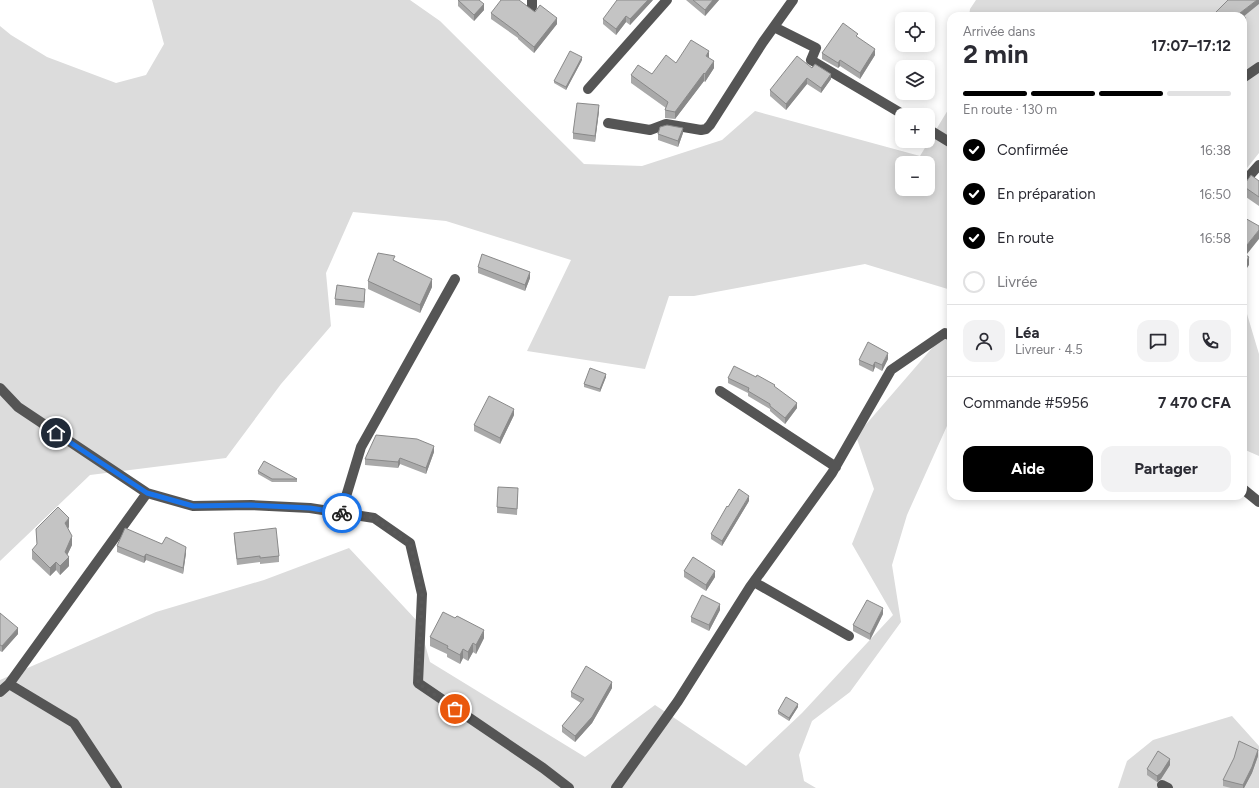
<!DOCTYPE html>
<html lang="fr">
<head>
<meta charset="utf-8">
<style>
	body { margin:0; font-family:Figtree,sans-serif; background:#f2f2f3; color:#2b2b33; height:100vh; display:flex; flex-direction:column; font-size:15px; white-space:nowrap }
	* { box-sizing:border-box; margin:0 }
	p { font-size:13px; color:#7c7c81 }
	.icon { flex:none; width:22px; height:22px; fill:none; stroke:currentColor; stroke-width:2; stroke-linecap:round; stroke-linejoin:round }
	.map { position:relative; flex:1; overflow:hidden }
	.panel { position:absolute; left:947px; top:12px; width:300px; height:488px; display:flex; flex-direction:column; background:#fff; border-radius:12px; box-shadow:0 2px 10px #0003 }
	.panel>* { flex:none }
	.buttons { position:absolute; left:895px; top:12px; display:grid; gap:8px }
	.buttons a { display:grid; place-items:center; width:40px; height:40px; border-radius:8px; background:#fff; box-shadow:0 2px 10px #0003; font-size:20px }
	.pin { position:absolute; display:grid; place-items:center; width:34px; height:34px; color:#fff; margin:-17px; border:2px solid #fff; border-radius:50%; box-shadow:0 1px 4px #0007 }
	.courier { position:absolute; display:grid; place-items:center; width:40px; height:40px; margin:-20px; border:3px solid #1a73e8; border-radius:50%; background:#fff; color:#222; box-shadow:0 1px 5px #0007 }
	.head em { font-style:normal; font-weight:700 }
	.head div { display:flex; flex-direction:column-reverse }
	.head { display:flex; align-items:center; justify-content:space-between; height:68px; padding:0 16px }
	h1 { font-size:26px; font-weight:700; line-height:30px }
	.bar { display:grid; grid-template-columns:repeat(4,1fr); gap:6px 4px; align-content:center; height:48px; padding:0 16px }
	.bar i { height:5px; border-radius:3px; background:#e1e1e2 }
	.bar .selected { background:#000 }
	.bar p { grid-column:span 4 }
	.line { display:flex; align-items:center; gap:10px; padding:0 16px; border-top:1px solid #e1e1e2 }
	.line div { flex:1 }
	.round { display:grid; place-items:center; flex:none; width:42px; height:42px; border-radius:12px; background:#f2f2f3 }
	ol { padding:0 16px; list-style:none }
	li { display:flex; align-items:center; gap:12px; height:44px }
	li p { margin-inline-start:auto }
	li .icon { padding:4px; border-radius:50%; background:#000; color:#fff; stroke-width:4 }
	li:last-child { color:#7c7c81 }
	li i { width:22px; height:22px; border:2px solid #e1e1e2; border-radius:50% }
	.button { display:flex; gap:8px; margin-top:auto; padding:8px 16px }
	.button a { flex:1; height:46px; border-radius:12px; background:#000; color:#fff; font-size:16px; font-weight:700; line-height:46px; text-align:center }
	.button a+a { background:#f2f2f3; color:#2b2b33 }
	.map>svg:first-child { display:block }
	.green { fill:#dcdcdc; fill-rule:evenodd }
	.lines { fill:none; stroke-linecap:round; stroke-linejoin:round }
	.minor { stroke:#555; stroke-width:10 }
	.wall { fill:#a9a9a9 }
	.shaded-wall { fill:#898989 }
	.building { fill:#c4c4c4; stroke:#898989 }
	.done { stroke:#595959; stroke-width:4; stroke-dasharray:0 7.2 }
	.route { stroke:#1a73e8; stroke-width:5 }
</style>
</head>
<body>
<div class="map">
<svg width="1259" height="788" viewBox="0 0 1259 788">
	<rect width="100%" height="100%" fill="#fff"/>
	<path class="green" d="M152,0H410L440,21L584,164L642,166L722,140L755,111L920,156L951,105V290L865,264L694,296H669L645,369L527,351L571,260L446,221L353,212L326,273L331,326L281,384L226,458L90,475L0,561V26L11,35L47,57L116,83L146,75L164,44ZM902,163H928V189H902Z
		M976,0H1259V153L1243,173V16H969L970,9Z
		M1243,312L1247,314L1259,354V456L1243,449Z
		M945,333L951,340V417L907,515L892,565L901,622L850,692L812,721L799,755L804,781L816,788H0V680L156,612L264,580L349,548L419,623L430,662L585,757L655,705L746,766L802,713L893,615L852,544L874,489L856,436Z
		M1232,716L1259,746V788H1118L1127,761L1153,740Z"/>
	<g class="lines">
		<path class="minor" d="M532,0V7
			M774,27L816,48L811,60L904,115
			M1243,78L1259,67
			M588,89L667,0
			M608,123L650,130L666,124L701,130L706,129L710,125L763,42L793,0
			M928,129L951,143
			M1243,183L1259,165
			M0,388L18,407L147,493L193,506L251,505L310,508L374,518L410,543L422,594L418,683L543,768L569,788
			M720,391L836,467
			M1243,489L1259,502
			M341,513L361,447L455,279
			M754,582L849,636
			M9,684L74,723L117,788
			M0,692L9,684L147,493
			M1162,785L1168,788
			M616,788L678,701L750,587L832,473L891,370L945,333L951,336"/>
	</g>
	<path class="wall" d="M458,0L484,10L474,21L458,6Z
		M653,0L630,25L626,22L616,35L603,24V19Z
		M686,0H719L705,16Z
		M535,12L557,24L534,53L518,39V38L491,19V13Z
		M858,38L875,55L860,79L840,66L838,68L822,59V53Z
		M709,58L714,68L705,82L704,81L675,119L665,118V110L666,108L631,83V75L652,74L676,63Z
		M582,60L566,90L554,83V81Z
		M812,68L831,79L821,93L807,84L786,110L770,96V90Z
		M599,111L595,142L573,139V133Z
		M683,133L678,147L658,140V134Z
		M1259,181V206L1243,195V186Z
		M395,261L432,287L420,313L368,289V281Z
		M478,267L530,278L525,291L478,273Z
		M365,295L364,308L335,305V299Z
		M888,359L882,371L875,367L873,372L859,365V360Z
		M606,377L600,392L584,387V384Z
		M728,378L775,387L797,408L785,424L770,411V409L748,396V393L728,383Z
		M514,415L500,444L474,431V425Z
		M434,452L426,474L400,464L398,468L365,465V459Z
		M258,471L297,479V482H272L258,474Z
		M518,494L517,515L497,513V507Z
		M749,501L722,546L711,539V534Z
		M69,527L68,529L72,545L67,555L69,566L60,575L56,570L50,576L32,559V550L37,545L36,529Z
		M234,533L279,556V562L260,564V562L237,565L234,538Z
		M162,544L186,553L183,574L146,560L144,563L117,552V546Z
		M684,571L715,577L706,591L684,577Z
		M720,610L709,631L691,622V617Z
		M0,613L18,634L2,652L0,651Z
		M883,614L870,640L853,631V625Z
		M430,637L484,638L476,654L473,652L468,661L463,658L460,664L447,657V654L430,646Z
		M612,688L592,723L575,742L562,732V726L581,703L571,697V692Z
		M798,707L789,721L778,714V711Z
		M1258,756L1252,773L1244,788H1231L1223,786V780Z
		M1170,765L1161,779L1157,782L1147,775V769Z"/>
	<path class="shaded-wall" d="M648,0H653L630,25V19Z
		M713,0H719L705,16V10Z
		M1257,0H1259V4L1243,17L1240,13Z
		M484,4V10L474,21V15Z
		M626,16V22L616,35V29Z
		M557,18V24L534,53V47Z
		M1246,18V24L1243,27V21Z
		M875,49V55L860,79V73Z
		M709,51V59L706,56Z
		M582,57V60L566,90V87Z
		M840,60V66L838,68V63Z
		M714,61V68L705,82V74Z
		M704,73V81L675,119V112Z
		M831,74V79L821,93V88Z
		M807,78V84L786,110V104Z
		M599,105V111L595,142V136Z
		M683,128V133L678,147V141Z
		M1259,230V239L1243,259V250Z
		M1249,257V265L1243,274V266Z
		M530,272V278L525,291V285Z
		M432,279V287L420,313V305Z
		M365,289V295L364,308V302Z
		M888,353V359L882,371V365Z
		M875,362V367L873,372V366Z
		M606,374V377L600,392V389Z
		M797,403V408L785,424V418Z
		M514,409V415L500,444V438Z
		M434,446V452L426,474V468Z
		M400,458V464L398,468V462Z
		M749,496V501L722,546V541Z
		M69,518V527L65,532V523Z
		M72,536V545L65,560V552Z
		M186,547V553L183,574V568Z
		M146,554V560L144,563V557Z
		M69,557V566L60,575V566Z
		M56,562V570L50,576V568Z
		M715,571V577L706,591V585Z
		M720,604V610L709,631V625Z
		M883,608V614L870,640V634Z
		M18,628V634L2,652V646Z
		M484,630V638L476,654V645Z
		M473,643V652L468,661V652Z
		M463,649V658L460,664V655Z
		M612,682V688L592,723L575,742V736Z
		M798,704V707L789,721V718Z
		M1258,750V756L1252,773L1244,788H1243V785Z
		M1170,759V765L1161,779L1157,782V776Z"/>
	<path class="building" d="M458,0H479L484,4L474,15Z
		M501,0H519L535,12L540,5L557,18L534,47L518,34V33L491,13Z
		M617,0H648L630,19L626,16L616,29L603,19Z
		M693,0H713L705,10Z
		M1228,0H1257L1240,13L1246,18L1243,21V16H1212Z
		M843,23L858,34L856,36L875,49L860,73L840,60L838,63L822,53Z
		M691,40L709,51L706,56L714,61L705,74L704,73L675,112L665,110L668,102L631,75L638,65L652,74L666,55L676,63Z
		M570,51L582,57L566,87L554,81Z
		M797,56L812,68L815,64L831,74L821,88L807,78L786,104L770,90Z
		M577,103L599,105L595,136L573,133Z
		M667,125L683,128L678,141L658,134L660,127Z
		M1251,175L1259,181V197L1243,186Z
		M1243,217L1259,226V230L1243,250Z
		M378,253L395,256L393,260L432,279L420,305L368,281Z
		M1243,253L1249,257L1243,266Z
		M482,254L530,272L525,285L478,267Z
		M337,285L365,289L364,302L335,299Z
		M868,342L888,353L882,365L875,362L873,366L859,360Z
		M734,366L756,377L757,375L775,385L774,386L797,403L785,418L770,406V404L748,391L749,388L728,378Z
		M590,368L606,374L600,389L584,384Z
		M489,396L514,409L500,438L474,425Z
		M376,435L417,439L434,446L426,468L400,458L398,462L365,459Z
		M264,461L297,479H272L258,471Z
		M498,487L518,488L517,509L497,507Z
		M739,489L749,496L722,541L711,534L727,506L728,507Z
		M58,507L69,518L65,523L72,536L65,552L69,557L60,566L56,562L50,568L32,550L37,544L36,529Z
		M125,528L162,544L166,537L186,547L183,568L146,554L144,557L117,546Z
		M276,528L279,556L260,558V556L237,559L234,533Z
		M693,557L715,571L706,585L684,571Z
		M702,595L720,604L709,625L691,617Z
		M867,600L883,608L870,634L853,625Z
		M443,612L455,618L457,616L484,630L476,645L473,643L468,652L463,649L460,655L447,648L448,646L430,637Z
		M0,613L18,628L2,646L0,645Z
		M586,666L612,682L592,717L575,736L562,726L584,699L571,692Z
		M786,697L798,704L789,718L778,711Z
		M1239,741L1258,750L1252,767L1243,785L1223,780L1234,758Z
		M1158,751L1170,759L1161,773L1157,776L1147,769Z"/>
	<g class="lines">
		<path class="done" d="M342,513L374,518L410,543L422,594L418,683L455,709"/>
		<path class="route" d="M56,433L147,493L193,506L251,505L310,508L342,513"/>
	</g>
</svg>
<div class="buttons">
<a><svg class="icon" aria-label="locate" viewBox="0 0 24 24"><circle cx="12" cy="12" r="6"/><path d="M12 2v4M12 18v4M2 12h4M18 12h4"/></svg></a>
<a><svg class="icon" aria-label="layers" viewBox="0 0 24 24"><path d="M12 4l9 5-9 5-9-5zM3 14l9 5 9-5"/></svg></a>
<a>+</a>
<a>−</a>
</div>
<div class="pin" style="left:455px;top:709px;background:#ea580c"><svg class="icon" aria-label="bag" viewBox="0 0 24 24"><path d="M5 8h14l-1 12H6zM9 8a3 3 0 0 1 6 0"/></svg></div>
<div class="pin" style="left:56px;top:433px;background:#1f2937"><svg class="icon" aria-label="home" viewBox="0 0 24 24"><path d="M3 11l9-7 9 7M6 9v11h12V9"/></svg></div>
<div class="courier" style="left:342px;top:513px"><svg class="icon" aria-label="bike" viewBox="0 0 24 24"><circle cx="6" cy="16" r="4"/><circle cx="18" cy="16" r="4"/><path d="M6 16l4-8h5l3 8M10 8l3 8H6M13 5h3"/></svg></div>
<section class="panel">
<div class="head"><div><h1>2 min</h1><p>Arrivée dans</p></div><em>17:07–17:12</em></div>
<div class="bar"><i class="selected"></i><i class="selected"></i><i class="selected"></i><i></i><p>En route · 130 m</p></div>
<ol>
<li><svg class="icon" aria-label="check" viewBox="0 0 24 24"><path d="M5 12l5 5 9-10"/></svg>Confirmée<p>16:38</p></li>
<li><svg class="icon" aria-label="check" viewBox="0 0 24 24"><path d="M5 12l5 5 9-10"/></svg>En préparation<p>16:50</p></li>
<li><svg class="icon" aria-label="check" viewBox="0 0 24 24"><path d="M5 12l5 5 9-10"/></svg>En route<p>16:58</p></li>
<li><i></i>Livrée</li>
</ol>
<div class="line" style="height:72px"><a class="round"><svg class="icon" aria-label="person" viewBox="0 0 24 24"><circle cx="12" cy="8" r="4"/><path d="M4 21q1-7 8-7t8 7"/></svg></a><div><b>Léa</b><p>Livreur · 4.5</p></div><a class="round"><svg class="icon" aria-label="chat" viewBox="0 0 24 24"><path d="M4 5h16v11H9l-5 4z"/></svg></a><a class="round"><svg class="icon" aria-label="phone" viewBox="0 0 24 24"><path d="M5 4h4l2 5-3 2q2 4 5 5l2-3 5 2v4C11 20 4 13 5 4z"/></svg></a></div>
<div class="line" style="height:52px"><div>Commande #5956</div><b>7 470 CFA</b></div>
<div class="button"><a>Aide</a><a>Partager</a></div>
</section>
</div>
</body>
</html>
